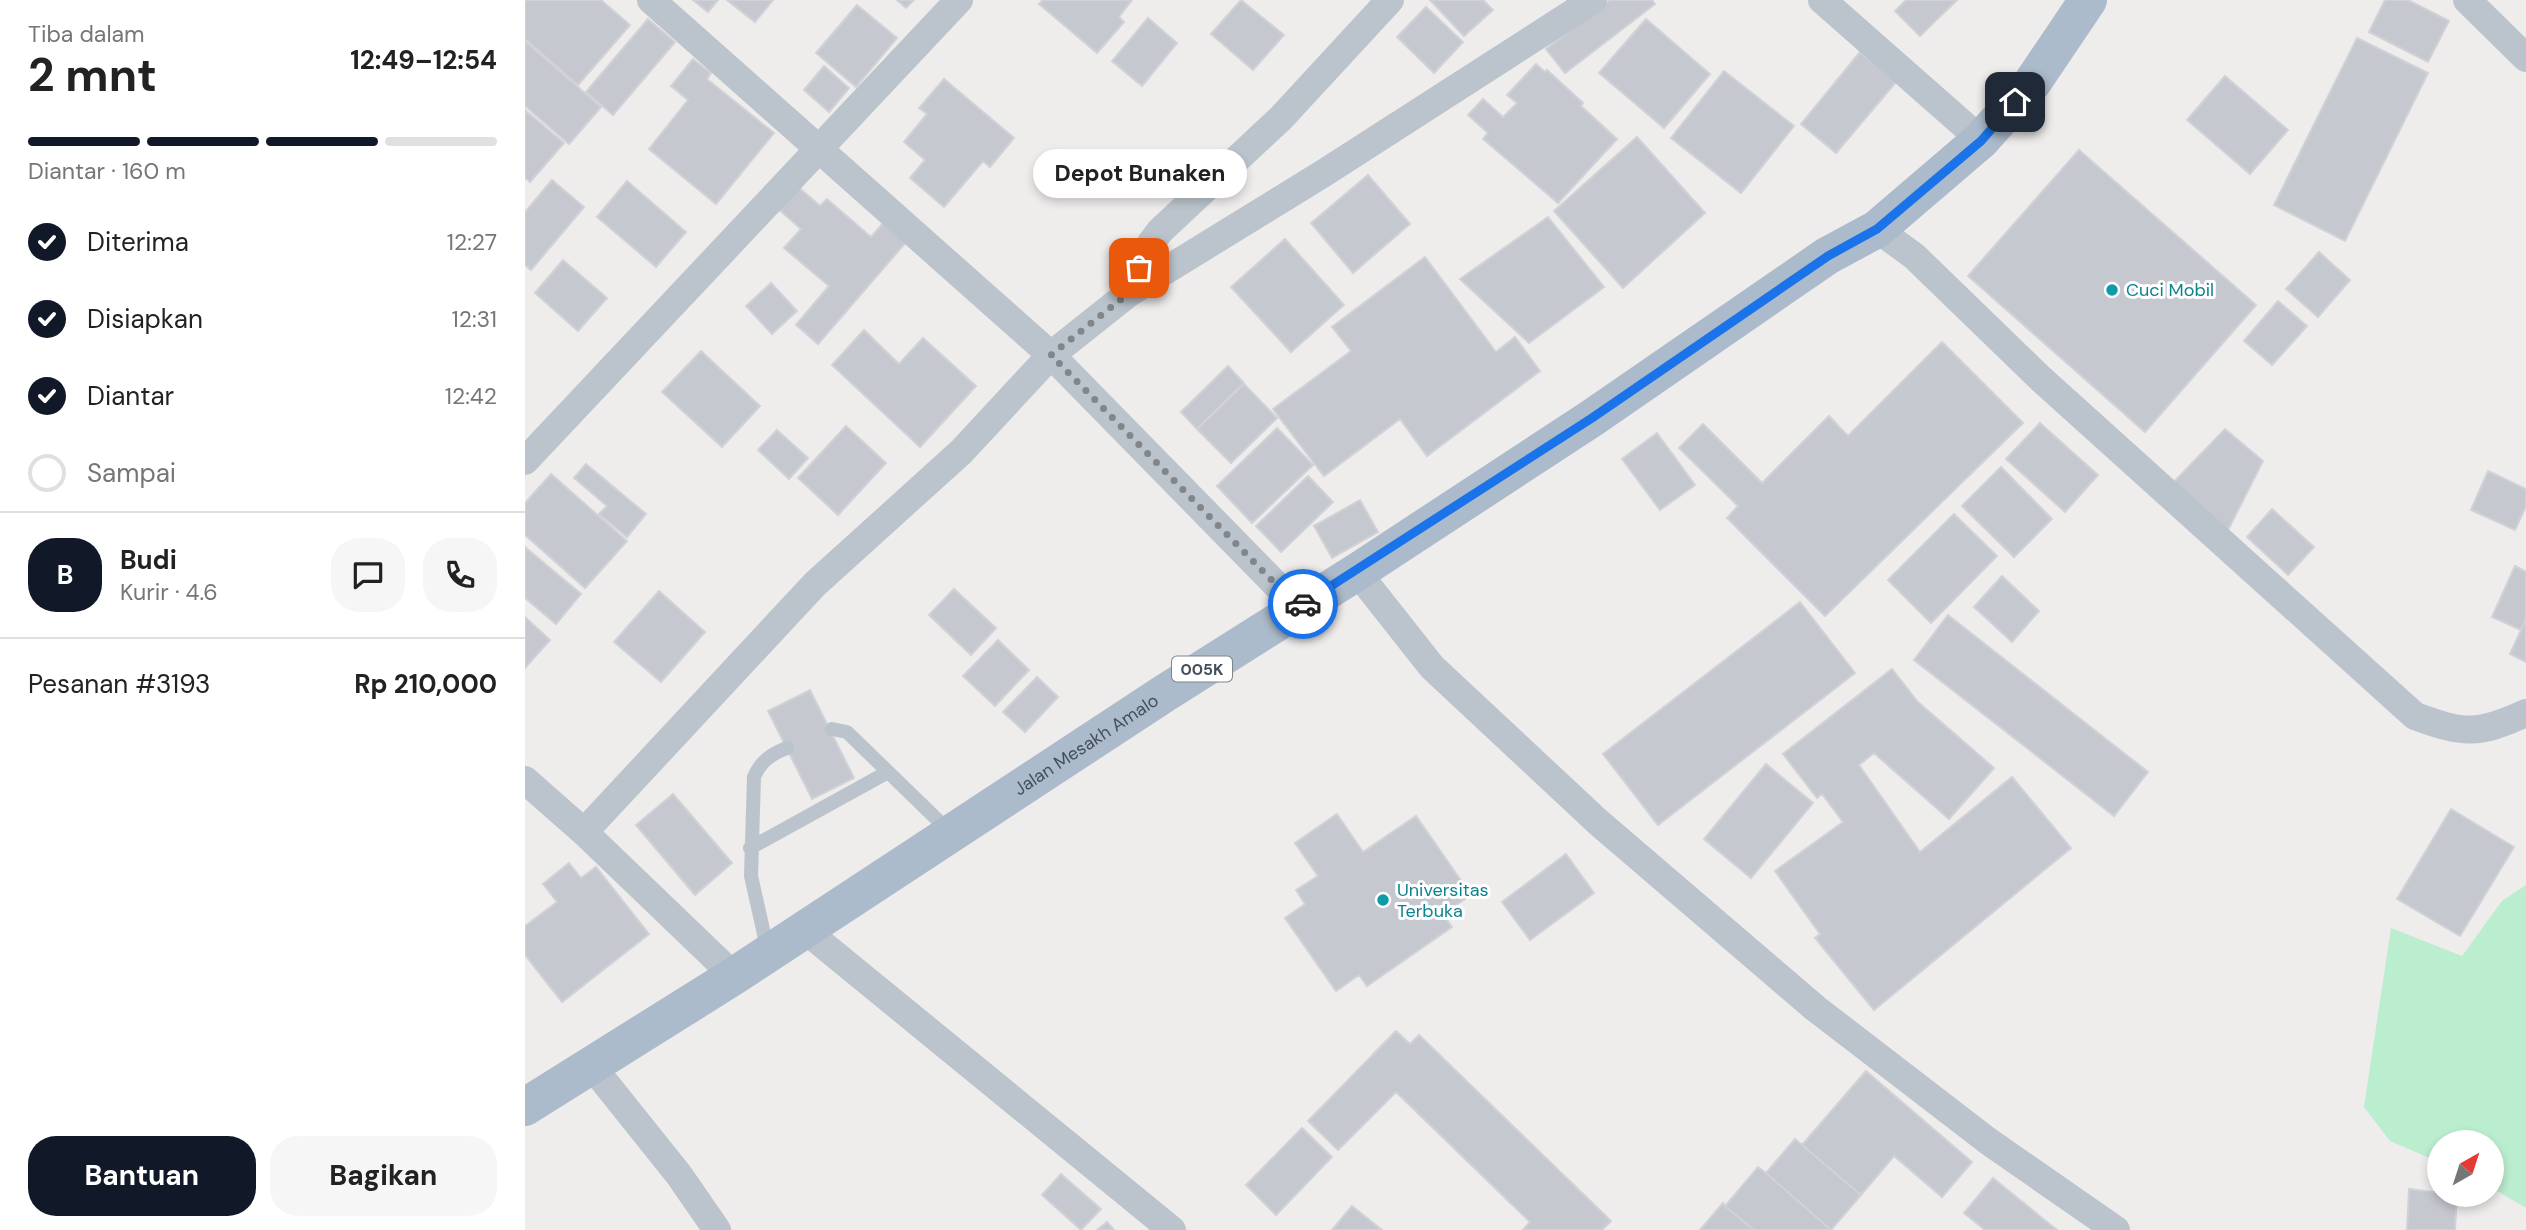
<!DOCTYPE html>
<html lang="id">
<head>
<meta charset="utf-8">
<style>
	body { margin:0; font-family:"DM Sans",sans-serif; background:#f6f6f6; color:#222; height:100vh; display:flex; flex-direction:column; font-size:26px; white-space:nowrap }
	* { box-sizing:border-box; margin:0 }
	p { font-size:23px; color:#767676 }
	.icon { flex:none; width:38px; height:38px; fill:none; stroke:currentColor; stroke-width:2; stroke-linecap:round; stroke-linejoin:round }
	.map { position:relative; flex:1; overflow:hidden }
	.sheet { display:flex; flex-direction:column; background:#fff; width:525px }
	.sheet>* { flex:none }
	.needle { width:46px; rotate:39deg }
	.controls { position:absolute; left:1902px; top:1130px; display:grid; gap:14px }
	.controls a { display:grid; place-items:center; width:77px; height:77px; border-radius:50%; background:#fff; box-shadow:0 4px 10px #0003; font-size:35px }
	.pin { position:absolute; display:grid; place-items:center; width:60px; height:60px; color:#fff; margin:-30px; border-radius:14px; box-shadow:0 4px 10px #0006 }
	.courier { position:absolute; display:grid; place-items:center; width:70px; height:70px; margin:-35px; border:5px solid #1a73e8; border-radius:50%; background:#fff; color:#222; box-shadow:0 2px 9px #0007 }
	.bubble { position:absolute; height:49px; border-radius:24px; background:#fff; box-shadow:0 4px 10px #0003; font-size:23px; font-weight:700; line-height:49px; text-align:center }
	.overview em { font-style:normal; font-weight:700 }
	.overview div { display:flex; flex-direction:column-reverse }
	.overview { display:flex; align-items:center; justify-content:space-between; height:119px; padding:0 28px }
	h1 { font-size:46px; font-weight:700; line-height:52px }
	.bar { display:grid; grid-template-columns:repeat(4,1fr); gap:10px 7px; align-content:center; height:84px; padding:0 28px }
	.bar i { height:9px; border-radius:5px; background:#e0e0e0 }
	.bar .active { background:#111827 }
	.bar p { grid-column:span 4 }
	.line { display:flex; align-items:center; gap:18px; padding:0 28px; border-top:2px solid #e0e0e0 }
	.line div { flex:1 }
	.round { display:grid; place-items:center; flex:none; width:74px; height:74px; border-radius:28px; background:#f6f6f6 }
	ol { padding:0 28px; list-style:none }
	li { display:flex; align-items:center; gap:21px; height:77px }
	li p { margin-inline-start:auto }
	li .icon { padding:7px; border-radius:50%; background:#111827; color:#fff; stroke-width:4 }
	li:last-child { color:#767676 }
	li i { width:38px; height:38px; border:4px solid #e0e0e0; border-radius:50% }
	.action { display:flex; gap:14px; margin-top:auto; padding:14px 28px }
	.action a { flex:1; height:80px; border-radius:28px; background:#111827; color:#fff; font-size:28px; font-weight:700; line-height:80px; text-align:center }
	.action a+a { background:#f6f6f6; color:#222 }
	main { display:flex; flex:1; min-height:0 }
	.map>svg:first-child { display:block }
	.green { fill:#bbedcf }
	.building { fill:#c6c8cf; stroke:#d0d2d8; stroke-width:2 }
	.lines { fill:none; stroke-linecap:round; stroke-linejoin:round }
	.service { stroke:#bbc4cc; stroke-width:14 }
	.minor { stroke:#bbc4cc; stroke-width:28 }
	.primary { stroke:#acbbcb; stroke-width:38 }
	.done { stroke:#80868c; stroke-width:7; stroke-dasharray:0 12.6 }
	.route { stroke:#1a73e8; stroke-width:9 }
	.culture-dot { fill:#0f9aa8; stroke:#fff; stroke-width:2.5 }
	.labels { text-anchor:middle; stroke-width:6; stroke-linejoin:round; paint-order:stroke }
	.shield { fill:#fff; stroke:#7d848b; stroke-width:2 }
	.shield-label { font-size:16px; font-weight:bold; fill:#454f59 }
	.culture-label { font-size:18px; fill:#0d838f; stroke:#fff; text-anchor:start }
	.street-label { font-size:18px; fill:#454f59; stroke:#fff }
</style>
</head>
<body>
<main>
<section class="sheet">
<div class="overview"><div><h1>2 mnt</h1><p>Tiba dalam</p></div><em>12:49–12:54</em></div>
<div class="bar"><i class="active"></i><i class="active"></i><i class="active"></i><i></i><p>Diantar · 160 m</p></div>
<ol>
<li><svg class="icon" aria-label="check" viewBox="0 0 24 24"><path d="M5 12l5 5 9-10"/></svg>Diterima<p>12:27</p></li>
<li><svg class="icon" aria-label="check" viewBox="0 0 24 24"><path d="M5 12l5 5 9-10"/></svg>Disiapkan<p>12:31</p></li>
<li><svg class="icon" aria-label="check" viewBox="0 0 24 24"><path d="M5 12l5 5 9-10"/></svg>Diantar<p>12:42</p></li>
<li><i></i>Sampai</li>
</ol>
<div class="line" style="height:126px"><b class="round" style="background:#111827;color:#fff">B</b><div><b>Budi</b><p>Kurir · 4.6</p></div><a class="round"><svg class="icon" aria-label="chat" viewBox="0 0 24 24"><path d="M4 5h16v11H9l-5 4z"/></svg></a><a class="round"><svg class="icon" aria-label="phone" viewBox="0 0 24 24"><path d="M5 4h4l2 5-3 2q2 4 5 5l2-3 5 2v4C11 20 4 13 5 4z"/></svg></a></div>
<div class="line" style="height:91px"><div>Pesanan #3193</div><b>Rp 210,000</b></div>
<div class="action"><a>Bantuan</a><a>Bagikan</a></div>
</section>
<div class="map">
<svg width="2001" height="1230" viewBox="0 0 2001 1230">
	<rect width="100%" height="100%" fill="#efecec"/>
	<path class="green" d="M2001,885V1208L1967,1188V1143H1914V1162L1865,1141L1839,1107L1866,928L1937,956L1977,901Z"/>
	<path class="building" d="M0,0H76L105,25L53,85L0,39Z
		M168,0H193L183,12Z
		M202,0H248L230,22Z
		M372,0H389L381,8Z
		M518,0H607L594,17L599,22L572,53L514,4Z
		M716,0L759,35L728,70L686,34Z
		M905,0H958L968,10L939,36Z
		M1085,0H1127L1130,4L1040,73L1021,49Z
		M1381,0H1432L1395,36L1370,11Z
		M1860,0H1883L1924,21L1903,62L1844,32Z
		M332,5L372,38L331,87L291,53Z
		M901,7L938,42L909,73L872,37Z
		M623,18L652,43L617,86L587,61Z
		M123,19L150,42L88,115L61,92Z
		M1121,19L1185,74L1139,128L1074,73Z
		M1832,38L1903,73L1820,241L1749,205Z
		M0,41L76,107L44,144L0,106Z
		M1335,52L1371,82L1311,153L1276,124Z
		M168,59L186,73L182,79L249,133L191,204L124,149L163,100L146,86Z
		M1011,64L1020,72L1022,70L1058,103L1056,106L1092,139L1033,203L958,139L963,133L943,115L958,99L978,117L992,103L982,95Z
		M299,66L324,88L304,112L279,90Z
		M1199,71L1269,126L1216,193L1146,138Z
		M1700,76L1763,130L1725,174L1662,120Z
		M419,79L489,138L465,167L458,161L419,207L385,178L400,160L379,142L402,114L394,108Z
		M0,110L39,143L5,182L0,178Z
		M1112,137L1180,213L1098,288L1029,211Z
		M1554,150L1731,305L1620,432L1443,276Z
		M843,175L885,224L828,273L786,223Z
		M27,180L59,207L6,270L0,265V212Z
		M102,181L161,232L131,267L72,217Z
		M270,184L295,206L302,199L346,237L360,221L382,241L293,344L271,325L304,286L259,248L276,229L251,207Z
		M1023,217L1079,287L1004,343L935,279Z
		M760,239L819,305L766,352L706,287Z
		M1794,252L1825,280L1793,317L1761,289Z
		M900,257L971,352L990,337L1015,371L902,456L875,419L799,476L748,409L826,351L807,327Z
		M38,260L82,298L53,331L10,293Z
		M246,283L272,311L247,334L221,306Z
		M1753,301L1782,326L1747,365L1719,341Z
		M339,330L374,364L398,338L451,386L395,447L307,365Z
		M1417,342L1498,423L1300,616L1202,518L1213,506L1154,448L1178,424L1237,483L1304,416L1323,436Z
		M176,351L235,406L197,447L137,392Z
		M703,366L719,383L672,429L656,412Z
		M719,384L752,418L706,463L672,429Z
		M1515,423L1573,475L1540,512L1481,459Z
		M321,426L361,463L313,515L273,478Z
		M752,428L788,465L727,523L692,486Z
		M1700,429L1738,461L1700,536L1643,488Z
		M252,430L283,458L264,479L233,450Z
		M1132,433L1170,485L1135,510L1097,459Z
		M61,464L121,514L102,537L74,514L82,506L49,478Z
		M1476,467L1527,519L1489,557L1437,506Z
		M1963,471L2001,489V506L1990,530L1946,510Z
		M26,474L102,541L60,588L0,535V503Z
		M783,476L808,502L756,552L731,526Z
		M835,500L853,532L807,558L789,526Z
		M1747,509L1789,547L1763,575L1722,537Z
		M1429,514L1472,556L1406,623L1363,580Z
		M0,547L56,594L31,624L0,598Z
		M1990,566L2001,572V619L1996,630L1967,617Z
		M1477,576L1514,611L1487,642L1449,607Z
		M429,589L471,628L446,655L404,615Z
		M134,591L180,632L136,682L89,642Z
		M1275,602L1330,673L1133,825L1078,754Z
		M1423,615L1623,772L1589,816L1389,660Z
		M0,617L25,640L0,668Z
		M2001,619V662L1985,654Z
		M473,640L504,670L470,706L438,676Z
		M1367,669L1393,702L1469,768L1424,819L1349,753L1334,765L1395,852L1487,777L1546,848L1349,1010L1290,938L1295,934L1250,871L1318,822L1297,794L1292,798L1258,754Z
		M512,677L533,697L500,732L478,712Z
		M285,690L329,778L287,799L243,711Z
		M1241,764L1288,803L1226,878L1179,839Z
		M148,794L207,863L170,895L111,825Z
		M1926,809L1989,847L1935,936L1872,899Z
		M812,814L838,852L891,816L946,895L918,914L927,927L842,986L834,975L811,991L760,918L780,904L771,890L793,876L770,843Z
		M1041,854L1069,893L1005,940L977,902Z
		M44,863L56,878L71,867L124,934L37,1002L0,955V926L32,902L18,884Z
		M871,1031L885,1044L894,1035L1086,1221L1077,1230H998L1005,1222L871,1092L813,1150L783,1121Z
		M1341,1071L1447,1162L1417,1197L1369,1156L1336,1195L1277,1145Z
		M777,1128L807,1157L751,1215L721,1185Z
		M1270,1139L1336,1195L1306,1230L1241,1173Z
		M1233,1167L1241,1173L1306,1230H1229L1200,1206Z
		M536,1174L576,1209L556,1230L517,1195Z
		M1468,1178L1532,1230H1460L1439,1213Z
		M1884,1189L1932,1195L1930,1230H1882Z
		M1198,1203L1200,1206L1229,1230H1175Z
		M827,1206L857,1230H807Z
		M582,1222L589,1230H572Z"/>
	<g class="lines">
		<path class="service" d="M307,729L322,732L425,832
			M225,848L363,772
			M243,952L226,876L229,777C236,761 246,754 262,748"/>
		<path class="minor" d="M126,0L526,355L773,607
			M1297,0L1456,140
			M1942,0L2001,58
			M1352,229L1389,256L1516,379L1890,716C1939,734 1953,735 2001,713
			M604,293L626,243L635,231L756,118L865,0
			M0,461L434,0
			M832,572L907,667L1073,822L1290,1008L1463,1141L1591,1230
			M0,780L59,832L290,584L436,452L526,355L604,293L799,173L1068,0
			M59,832L209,976
			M280,930L647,1230
			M66,1065L154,1175L192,1230"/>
		<path class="primary" id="s1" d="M0,1107L209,976L640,693L832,572L1067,418L1302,256L1352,229L1456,140L1507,83L1563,0"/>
	</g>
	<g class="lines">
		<path class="done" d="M614,268L604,293L526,355L773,607L778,604"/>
		<path class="route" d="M778,604L1067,418L1303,256L1352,229L1456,141L1490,102"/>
	</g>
	<g class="culture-dot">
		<circle cx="1587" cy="290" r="7"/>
		<circle cx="858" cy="900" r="7"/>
	</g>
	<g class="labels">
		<rect class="shield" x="647" y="656.5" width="60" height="25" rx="5"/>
		<g class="shield-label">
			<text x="677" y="675">005K</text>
		</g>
		<g class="culture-label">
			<text x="1601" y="296">Cuci Mobil</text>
			<text x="872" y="896">Universitas<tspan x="872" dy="21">Terbuka</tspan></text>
		</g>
		<g class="street-label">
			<text dy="6" stroke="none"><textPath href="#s1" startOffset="668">Jalan Mesakh Amalo</textPath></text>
		</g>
	</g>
</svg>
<div class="controls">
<a><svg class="needle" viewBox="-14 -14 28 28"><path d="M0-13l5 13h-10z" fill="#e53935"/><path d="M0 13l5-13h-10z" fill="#767676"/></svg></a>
</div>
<div class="pin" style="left:614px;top:268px;background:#ea580c"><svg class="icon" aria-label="bag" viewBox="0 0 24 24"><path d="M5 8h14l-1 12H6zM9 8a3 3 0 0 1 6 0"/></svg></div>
<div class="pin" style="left:1490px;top:102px;background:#1f2937"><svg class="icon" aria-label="home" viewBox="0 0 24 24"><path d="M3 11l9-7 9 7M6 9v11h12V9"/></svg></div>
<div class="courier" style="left:778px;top:604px"><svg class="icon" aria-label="car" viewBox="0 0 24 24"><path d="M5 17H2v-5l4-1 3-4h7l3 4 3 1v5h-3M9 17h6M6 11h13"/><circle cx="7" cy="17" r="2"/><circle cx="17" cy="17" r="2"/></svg></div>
<div class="bubble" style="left:508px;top:149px;width:214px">Depot Bunaken</div>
</div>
</main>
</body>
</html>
